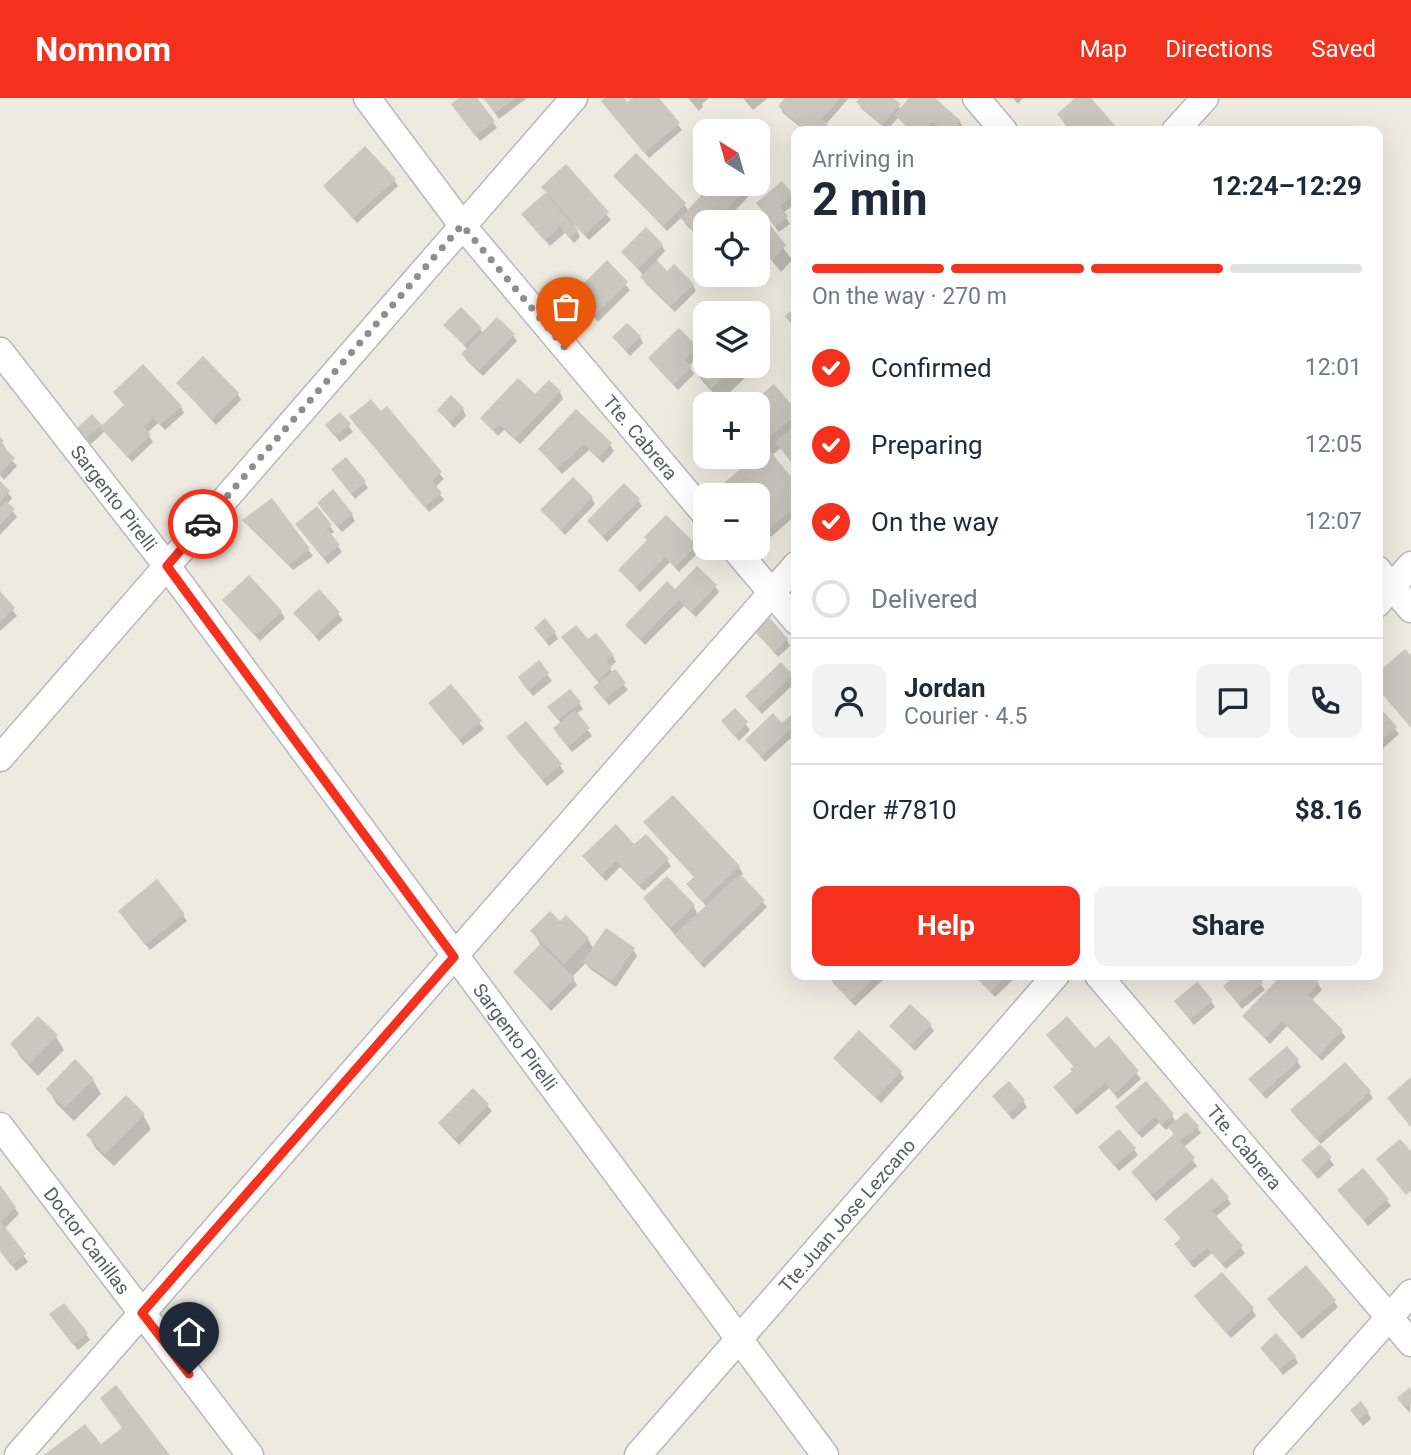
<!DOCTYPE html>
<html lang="en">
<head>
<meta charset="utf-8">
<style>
	body { margin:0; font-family:Roboto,sans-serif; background:#f2f2f3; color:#1f2937; height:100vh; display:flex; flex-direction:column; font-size:26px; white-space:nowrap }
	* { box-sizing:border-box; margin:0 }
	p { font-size:23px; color:#747a83 }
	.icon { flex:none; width:38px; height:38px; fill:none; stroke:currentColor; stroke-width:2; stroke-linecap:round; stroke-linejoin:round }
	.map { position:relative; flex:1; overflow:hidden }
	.drawer { position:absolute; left:791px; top:28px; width:592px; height:854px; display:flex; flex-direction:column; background:#fff; border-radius:14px; box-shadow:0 7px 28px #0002 }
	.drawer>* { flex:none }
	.needle { width:46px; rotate:323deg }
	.fabs { position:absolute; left:693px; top:21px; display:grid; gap:14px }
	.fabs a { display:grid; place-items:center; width:77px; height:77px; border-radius:14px; background:#fff; box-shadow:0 7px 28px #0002; font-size:35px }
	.pin { position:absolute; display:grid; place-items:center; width:60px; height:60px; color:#fff; margin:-72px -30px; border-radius:50% 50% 50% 0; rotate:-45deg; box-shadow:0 0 7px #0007 }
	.pin .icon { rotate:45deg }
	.courier { position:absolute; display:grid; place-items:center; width:70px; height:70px; margin:-35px; border:5px solid #f5301d; border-radius:50%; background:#fff; color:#222; box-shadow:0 2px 9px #0007 }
	.summary em { font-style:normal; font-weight:700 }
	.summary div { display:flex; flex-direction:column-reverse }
	.summary { display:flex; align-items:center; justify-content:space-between; height:119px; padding:0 21px }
	h1 { font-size:46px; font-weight:700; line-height:52px }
	.bar { display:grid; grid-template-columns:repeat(4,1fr); gap:10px 7px; align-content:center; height:84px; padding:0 21px }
	.bar i { height:9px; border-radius:5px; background:#e0e1e3 }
	.bar .current { background:#f5301d }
	.bar p { grid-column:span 4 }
	.line { display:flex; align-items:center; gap:18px; padding:0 21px; border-top:2px solid #e0e1e3 }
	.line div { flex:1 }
	.round { display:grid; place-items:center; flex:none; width:74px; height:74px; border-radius:14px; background:#f2f2f3 }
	ol { padding:0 21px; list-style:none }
	li { display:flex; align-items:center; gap:21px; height:77px }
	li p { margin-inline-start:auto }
	li .icon { padding:7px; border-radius:50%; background:#f5301d; color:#fff; stroke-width:4 }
	li:last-child { color:#747a83 }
	li i { width:38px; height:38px; border:4px solid #e0e1e3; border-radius:50% }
	.primary-button { display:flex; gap:14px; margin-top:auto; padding:14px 21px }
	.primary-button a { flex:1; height:80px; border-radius:14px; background:#f5301d; color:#fff; font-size:28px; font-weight:700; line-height:80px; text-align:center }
	.primary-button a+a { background:#f2f2f3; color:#1f2937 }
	header { display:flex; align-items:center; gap:42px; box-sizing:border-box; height:98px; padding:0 35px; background:#f5301d; color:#fff }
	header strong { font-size:33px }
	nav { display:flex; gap:38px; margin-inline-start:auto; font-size:24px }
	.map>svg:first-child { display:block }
	.shadow { fill:#0003 }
	.building { fill:#cac7bf }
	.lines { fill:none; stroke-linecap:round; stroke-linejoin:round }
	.minor-casing { stroke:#b6b8be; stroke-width:29 }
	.minor { stroke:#fff; stroke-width:26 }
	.done { stroke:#8d8e8e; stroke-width:7; stroke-dasharray:0 12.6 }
	.route { stroke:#f5301d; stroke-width:9 }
	.labels { text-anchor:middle; stroke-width:6; stroke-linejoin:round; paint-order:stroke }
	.street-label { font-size:19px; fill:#595d62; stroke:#fff }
</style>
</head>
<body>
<header>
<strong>Nomnom</strong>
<nav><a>Map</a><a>Directions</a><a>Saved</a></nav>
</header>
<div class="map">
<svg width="1411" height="1357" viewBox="0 0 1411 1357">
	<rect width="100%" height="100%" fill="#edeae0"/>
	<path class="shadow" d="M462,0H475L497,30L480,43L457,13Z
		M484,0H527L499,21Z
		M608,0H622L627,7L635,0H657L682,32L649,60L607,10Z
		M688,0H709L702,6L703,9L699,13Z
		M743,0H768L753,12Z
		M787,0H849L826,26L830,33H805L783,15L780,8Z
		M863,0H891L901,11L911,0H932L960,24L964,31L961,33H943L937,28L932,33H911L898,20L887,32L862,11L858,5Z
		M1013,0H1023L1018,6Z
		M1078,0H1088L1118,33H1069L1059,17Z
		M566,69L611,122L589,142L574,126L580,139L574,145L565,135L550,148L523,116L547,95Z
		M615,79L684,106L689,114L714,86H737L748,99L724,124H705V144L686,127L682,119L667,133Z
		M394,82L398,88L357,125L325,89Z
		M782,86L796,105L783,115L790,126L779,134L762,112Z
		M758,115L792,162L781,174L758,145V124H749Z
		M662,147L665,153L656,163L667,175L693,187L696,193L675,214L646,186L642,179L644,178L623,154Z
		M607,165L630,192L598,224L575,197Z
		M446,227L480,231L483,236L513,237L517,243L483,278L467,263L463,257L468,252Z
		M679,232L700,257L689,268L694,276L678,292L654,266Z
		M640,239L643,245L630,258L614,240Z
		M705,260V268H757L721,303L703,284L695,271Z
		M178,285L238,296L241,302L216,327Z
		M774,288L796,315V371L781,350L771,358L796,388V417L771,439L758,423V397H736L731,391L764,354L758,346V306H752Z
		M560,294L563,301L520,346L504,332L498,338L482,320L535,299Z
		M181,309L184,315L165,332L158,325L147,335L153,344L132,364L105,333L91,346L78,331L100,328L102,331Z
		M387,310L444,381L435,389L444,402L429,414L355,326L380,316Z
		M463,311L466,318L454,330L439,312Z
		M576,314L610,347L614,353L603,365L589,352L562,376L540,352Z
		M340,316L353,334L340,344L331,333Z
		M0,342L6,351L4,353L17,368L4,382L0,377Z
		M337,378L364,384L368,390L355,401Z
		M0,386L12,400L7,406L17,419L0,437Z
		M592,400L595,406L565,437L542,412Z
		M272,402L313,458L293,472L245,422Z
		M638,402L642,408L607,444L589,423Z
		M323,412L352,417L355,423L342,434Z
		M330,428L334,434L330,437L342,454L328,466L301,433Z
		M649,443L696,448L699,454L679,474L670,464L640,494L620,472Z
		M715,488L719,494L696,519L684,508L645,547L627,527L675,493Z
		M319,493L343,522L319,543L295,515Z
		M0,496L17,518L0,533Z
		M224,503L281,514L285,520L260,543Z
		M536,530L555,535L558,541L549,548Z
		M756,534L787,542L790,548L778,559Z
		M588,543L613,558L616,564L609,570L628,592L609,607L599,595L600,586L567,545Z
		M539,565L552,583L533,598L523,586Z
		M781,567L795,585L762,616L747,598Z
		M450,588L484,631L463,647L434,611Z
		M579,605L583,611L576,616L592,638L572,654L558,637L561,625L553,615Z
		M1377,608L1399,636L1379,654L1377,652Z
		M735,612L750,632L739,643L723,623Z
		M793,617L796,620V635L765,664L747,642L782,627Z
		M512,646L560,667L564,674L547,688Z
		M673,699L739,769L743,776L740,778L767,809L704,870L649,807L667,781L694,809L698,817L707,809L688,787L695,780L646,725Z
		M634,749L667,762L671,768L644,793L620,769L606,783L588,764Z
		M183,817L187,823L150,852L124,820Z
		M560,826L588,841L594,852L633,851L637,858L616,889L589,870L586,865L572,879L577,887L551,913L515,874L541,848L533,833Z
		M832,877H888L855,908L833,885L830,878Z
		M974,877H1018L995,899Z
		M1143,877H1154L1148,882Z
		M1239,877H1254L1265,892L1242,911L1225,889Z
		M1285,877H1309L1318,886L1322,892L1311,903L1346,939L1322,963L1287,928L1270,946L1244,918Z
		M1211,903L1215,909L1194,927L1180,910Z
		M930,927L934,933L915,953L891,928Z
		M1048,938L1095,952L1109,940L1141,981L1118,1001L1109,990L1077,1017L1055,990L1074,974L1075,970Z
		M56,939L64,952L38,978L21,960L13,947Z
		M835,960L900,974L904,980L881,1005L839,966Z
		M1297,963L1301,969L1266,1001L1254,987Z
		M93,982L101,996L74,1023L56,1005L48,991Z
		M473,992L492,1013L459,1047L440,1026Z
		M1369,994L1373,1000L1321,1046L1296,1019Z
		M1023,1003L1027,1009L1013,1022L998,1004Z
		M1121,1016L1172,1017L1176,1024L1197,1029L1201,1035L1183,1050L1197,1068L1156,1103L1137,1080L1175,1038L1170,1029L1166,1032L1159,1025L1142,1040Z
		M143,1017L151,1031L114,1068L96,1051L88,1037Z
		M1320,1048L1334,1067L1318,1081L1307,1068Z
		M1134,1051L1138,1057L1119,1073L1104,1055Z
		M0,1090L19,1116L4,1131L28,1164L16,1173L0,1151Z
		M1343,1098L1387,1102L1391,1108L1368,1128Z
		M1227,1100L1231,1106L1215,1119L1245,1155L1226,1171L1212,1155L1194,1170L1180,1153L1176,1147L1182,1142L1170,1127Z
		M1334,1203L1338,1209L1302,1241L1272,1207Z
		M1200,1205L1252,1211L1256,1218L1231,1240Z
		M55,1223L86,1236L90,1242L78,1252Z
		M1262,1250L1295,1259L1298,1265L1283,1277Z
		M1410,1292L1411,1293L1410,1315L1403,1307Z
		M1368,1315L1371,1321L1363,1328L1356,1319Z"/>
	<path class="building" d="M459,0H477L495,23L475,38L451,6Z
		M483,0H515L495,15Z
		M605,0H624L627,4L633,0H659L680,25L644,55L601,3Z
		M785,0H840L822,21L828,26L822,33H806L778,8Z
		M860,0H893L901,6L882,27L856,4Z
		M909,0H935L961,23L953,33H944L932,23L923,33H913L894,17Z
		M1075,0H1091L1120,33H1072L1057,16Z
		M365,48L396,81L353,120L323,88Z
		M636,55L686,105L663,128L613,78Z
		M566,66L609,114L584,137L541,89Z
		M782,83L794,97L780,108L788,118L775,129L756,105Z
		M712,86H740L746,91L715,124H705V135L701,139L680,120Z
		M545,95L578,132L570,140L560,129L545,143L521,116Z
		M758,112L786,147L772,162L758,144V124H746Z
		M646,129L663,146L638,171L621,154Z
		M607,162L628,184L594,218L572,197Z
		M657,162L667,173L674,166L694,186L670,209L640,179Z
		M461,209L482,230L464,247L443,227Z
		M796,209V232L785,218Z
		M497,219L515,236L479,273L461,256Z
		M627,225L641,238L626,253L612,239Z
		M679,230L698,249L685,262L692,269L673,287L648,260Z
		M203,258L239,295L212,321L176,285Z
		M705,258V268H735L712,290L693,270Z
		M143,266L182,308L160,327L153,320L144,329L151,337L127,359L100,329L124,307L113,294Z
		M518,280L535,296L549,282L561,293L515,341L500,327L493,333L480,320Z
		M774,286L796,312V317L760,347L758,344V306H750Z
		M451,297L464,310L450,325L437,312Z
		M371,301L381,313L387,308L442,374L432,383L442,395L424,409L349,319Z
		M576,311L612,345L598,360L584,346L558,370L538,351Z
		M340,314L351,326L335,339L325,327Z
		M92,316L102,327L86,341L76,331Z
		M796,327V369L775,344Z
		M0,339L4,343L1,347L15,360L0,376Z
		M767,349L796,385V408L766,434L758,424V397H736L725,384Z
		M346,359L366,383L351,396L331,371Z
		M573,379L593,399L561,432L540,412Z
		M0,383L10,393L0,404Z
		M624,385L640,401L603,439L587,423Z
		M333,391L353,416L337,429L317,405Z
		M272,400L310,451L288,467L242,422Z
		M6,403L15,411L0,427V409Z
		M317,408L332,427L327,431L340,447L323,460L295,426Z
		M666,417L697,447L675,469L665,459L636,489L618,472L647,442L644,439Z
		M697,468L717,487L691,514L679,502L640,542L625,527L667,483L675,491Z
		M249,477L282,513L255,538L222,502Z
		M319,491L340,514L315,538L293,515Z
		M0,493L15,510L0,524Z
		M769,519L788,541L774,554L754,533Z
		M545,520L556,534L545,543L534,530Z
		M576,527L588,541L596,535L614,557L606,563L612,570L597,583L561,539Z
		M1405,551L1411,557V630L1377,590V575Z
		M539,562L549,575L528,593L518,579Z
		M781,564L793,577L757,611L745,598Z
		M615,571L626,585L604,602L593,589Z
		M451,586L482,623L459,642L428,605Z
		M570,591L581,604L558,622L547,609Z
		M1377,606L1397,629L1377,646Z
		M735,610L748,624L734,638L721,623Z
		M575,612L590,630L568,649L553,630Z
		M773,615L782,625L793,615L796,618V626L761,659L745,642Z
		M526,623L562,666L542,682L506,639Z
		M673,697L740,768L702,804L686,786L694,779L643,724Z
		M616,726L634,746L646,736L669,761L639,788L616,763L601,778L582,758Z
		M740,776L765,802L700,865L674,837Z
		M667,778L695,807L671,830L643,800Z
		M157,781L185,816L145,847L118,813Z
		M550,813L560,823L566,817L589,840L564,866L530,833Z
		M606,830L635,850L612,883L583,864Z
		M540,846L575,880L547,908L513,874Z
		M829,877H878L850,903L828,878Z
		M974,877H1008L990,894Z
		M1236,877H1257L1263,885L1238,906L1223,888Z
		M1282,877H1311L1319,885L1308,897L1343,932L1318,958L1282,923L1265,941L1242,918Z
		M1197,884L1213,902L1190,922L1174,903Z
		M910,906L932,926L910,948L889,928Z
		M38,918L58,937L30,966L10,946Z
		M1067,918L1095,950L1109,938L1139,973L1114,996L1105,985L1073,1012L1053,989L1072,973L1070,971L1082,961L1073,968L1046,937Z
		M859,932L902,973L876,1000L833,960Z
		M1287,948L1299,962L1262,996L1248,981Z
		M75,961L94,981L65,1010L46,991Z
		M1345,964L1371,993L1316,1041L1290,1012Z
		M1411,979V1029L1387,1000Z
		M1009,983L1025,1002L1008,1016L992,998Z
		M1146,983L1174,1016L1161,1027L1155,1019L1137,1035L1115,1009Z
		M473,990L489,1006L454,1042L438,1025Z
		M126,997L145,1016L105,1056L86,1037Z
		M1186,1014L1199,1028L1180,1043L1195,1060L1152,1097L1131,1074L1174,1036L1168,1029Z
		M1119,1031L1136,1050L1114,1068L1098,1049Z
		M1400,1041L1411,1053V1093L1406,1097L1376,1061Z
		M1320,1046L1332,1059L1314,1076L1301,1062Z
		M1363,1070L1389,1101L1363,1122L1337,1092Z
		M1212,1080L1229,1099L1212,1113L1243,1148L1222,1166L1207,1150L1190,1164L1174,1146L1181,1140L1164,1121Z
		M0,1087L16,1109L1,1124L26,1156L11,1168L0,1153Z
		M1306,1167L1336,1202L1297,1235L1267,1201Z
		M1222,1174L1254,1210L1226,1235L1194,1198Z
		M64,1205L88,1235L73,1247L49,1216Z
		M1276,1235L1296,1258L1279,1272L1260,1250Z
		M116,1287L170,1357H44L85,1326L101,1346L122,1330L100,1300Z
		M1410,1289L1411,1305L1405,1310L1397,1300Z
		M1361,1303L1369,1314L1358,1322L1350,1312Z"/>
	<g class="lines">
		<g class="minor-casing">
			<g id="minor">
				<path id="s1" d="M367,0L462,127L705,416"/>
				<path d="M976,0L1004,33"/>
				<path d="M1175,33L1205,0"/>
				<path id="s2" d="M0,253L167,468L825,1357"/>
				<path d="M734,450L796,523"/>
				<path d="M1377,471L1411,511"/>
				<path d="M1377,506L1411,467"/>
				<path d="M0,660L574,0"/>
				<path id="s3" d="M1098,877L1411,1245"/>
				<path id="s4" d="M0,1028L250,1357"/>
				<path d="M18,1357L796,467"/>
				<path id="s5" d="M638,1357L1056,877"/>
				<path d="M1267,1357L1411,1195"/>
			</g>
		</g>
		<use href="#minor" class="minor"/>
	</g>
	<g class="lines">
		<path class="done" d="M203,426L462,127L566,251"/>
		<path class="route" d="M189,1276L142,1215L454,859L167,468L203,426"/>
	</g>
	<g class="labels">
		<g class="street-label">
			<text dy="7" stroke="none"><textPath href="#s1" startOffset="436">Tte. Cabrera</textPath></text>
			<text dy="7" stroke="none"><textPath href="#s2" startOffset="186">Sargento Pirelli</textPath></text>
			<text dy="7" stroke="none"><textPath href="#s2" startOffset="858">Sargento Pirelli</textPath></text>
			<text dy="7" stroke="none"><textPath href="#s3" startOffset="226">Tte. Cabrera</textPath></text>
			<text dy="7" stroke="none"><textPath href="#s5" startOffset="318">Tte.Juan Jose Lezcano</textPath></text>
			<text dy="7" stroke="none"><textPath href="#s4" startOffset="144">Doctor Canillas</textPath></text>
		</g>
	</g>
</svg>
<div class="fabs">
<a><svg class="needle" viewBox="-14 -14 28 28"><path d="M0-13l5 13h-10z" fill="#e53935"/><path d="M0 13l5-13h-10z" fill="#747a83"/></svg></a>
<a><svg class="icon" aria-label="locate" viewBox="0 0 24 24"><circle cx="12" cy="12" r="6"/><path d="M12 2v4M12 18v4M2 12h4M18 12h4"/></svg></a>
<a><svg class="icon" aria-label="layers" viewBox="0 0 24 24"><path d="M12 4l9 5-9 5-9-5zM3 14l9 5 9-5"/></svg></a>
<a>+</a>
<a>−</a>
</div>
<div class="pin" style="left:566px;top:251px;background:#ea580c"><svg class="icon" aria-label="bag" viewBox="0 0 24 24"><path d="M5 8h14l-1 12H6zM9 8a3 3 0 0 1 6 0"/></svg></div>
<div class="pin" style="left:189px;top:1276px;background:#1f2937"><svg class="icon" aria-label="home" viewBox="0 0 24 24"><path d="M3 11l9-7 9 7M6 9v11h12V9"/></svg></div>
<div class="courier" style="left:203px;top:426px"><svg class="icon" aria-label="car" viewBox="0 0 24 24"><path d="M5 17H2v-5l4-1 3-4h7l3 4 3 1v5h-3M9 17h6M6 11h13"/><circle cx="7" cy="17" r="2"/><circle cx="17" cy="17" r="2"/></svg></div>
<section class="drawer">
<div class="summary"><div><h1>2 min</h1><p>Arriving in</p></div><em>12:24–12:29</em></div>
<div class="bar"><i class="current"></i><i class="current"></i><i class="current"></i><i></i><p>On the way · 270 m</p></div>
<ol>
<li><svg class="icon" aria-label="check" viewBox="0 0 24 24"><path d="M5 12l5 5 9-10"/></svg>Confirmed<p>12:01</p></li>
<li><svg class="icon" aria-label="check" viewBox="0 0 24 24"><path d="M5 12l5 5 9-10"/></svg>Preparing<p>12:05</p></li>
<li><svg class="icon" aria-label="check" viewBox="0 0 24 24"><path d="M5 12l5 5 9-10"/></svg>On the way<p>12:07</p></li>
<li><i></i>Delivered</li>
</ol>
<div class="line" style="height:126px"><a class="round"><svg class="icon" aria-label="person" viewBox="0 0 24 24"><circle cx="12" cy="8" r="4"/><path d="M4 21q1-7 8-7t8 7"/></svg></a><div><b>Jordan</b><p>Courier · 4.5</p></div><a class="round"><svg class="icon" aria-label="chat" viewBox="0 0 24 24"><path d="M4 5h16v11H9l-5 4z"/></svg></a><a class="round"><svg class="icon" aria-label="phone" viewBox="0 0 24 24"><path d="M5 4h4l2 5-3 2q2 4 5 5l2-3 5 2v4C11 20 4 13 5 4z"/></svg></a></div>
<div class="line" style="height:91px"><div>Order #7810</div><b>$8.16</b></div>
<div class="primary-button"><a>Help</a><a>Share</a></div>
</section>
</div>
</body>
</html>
